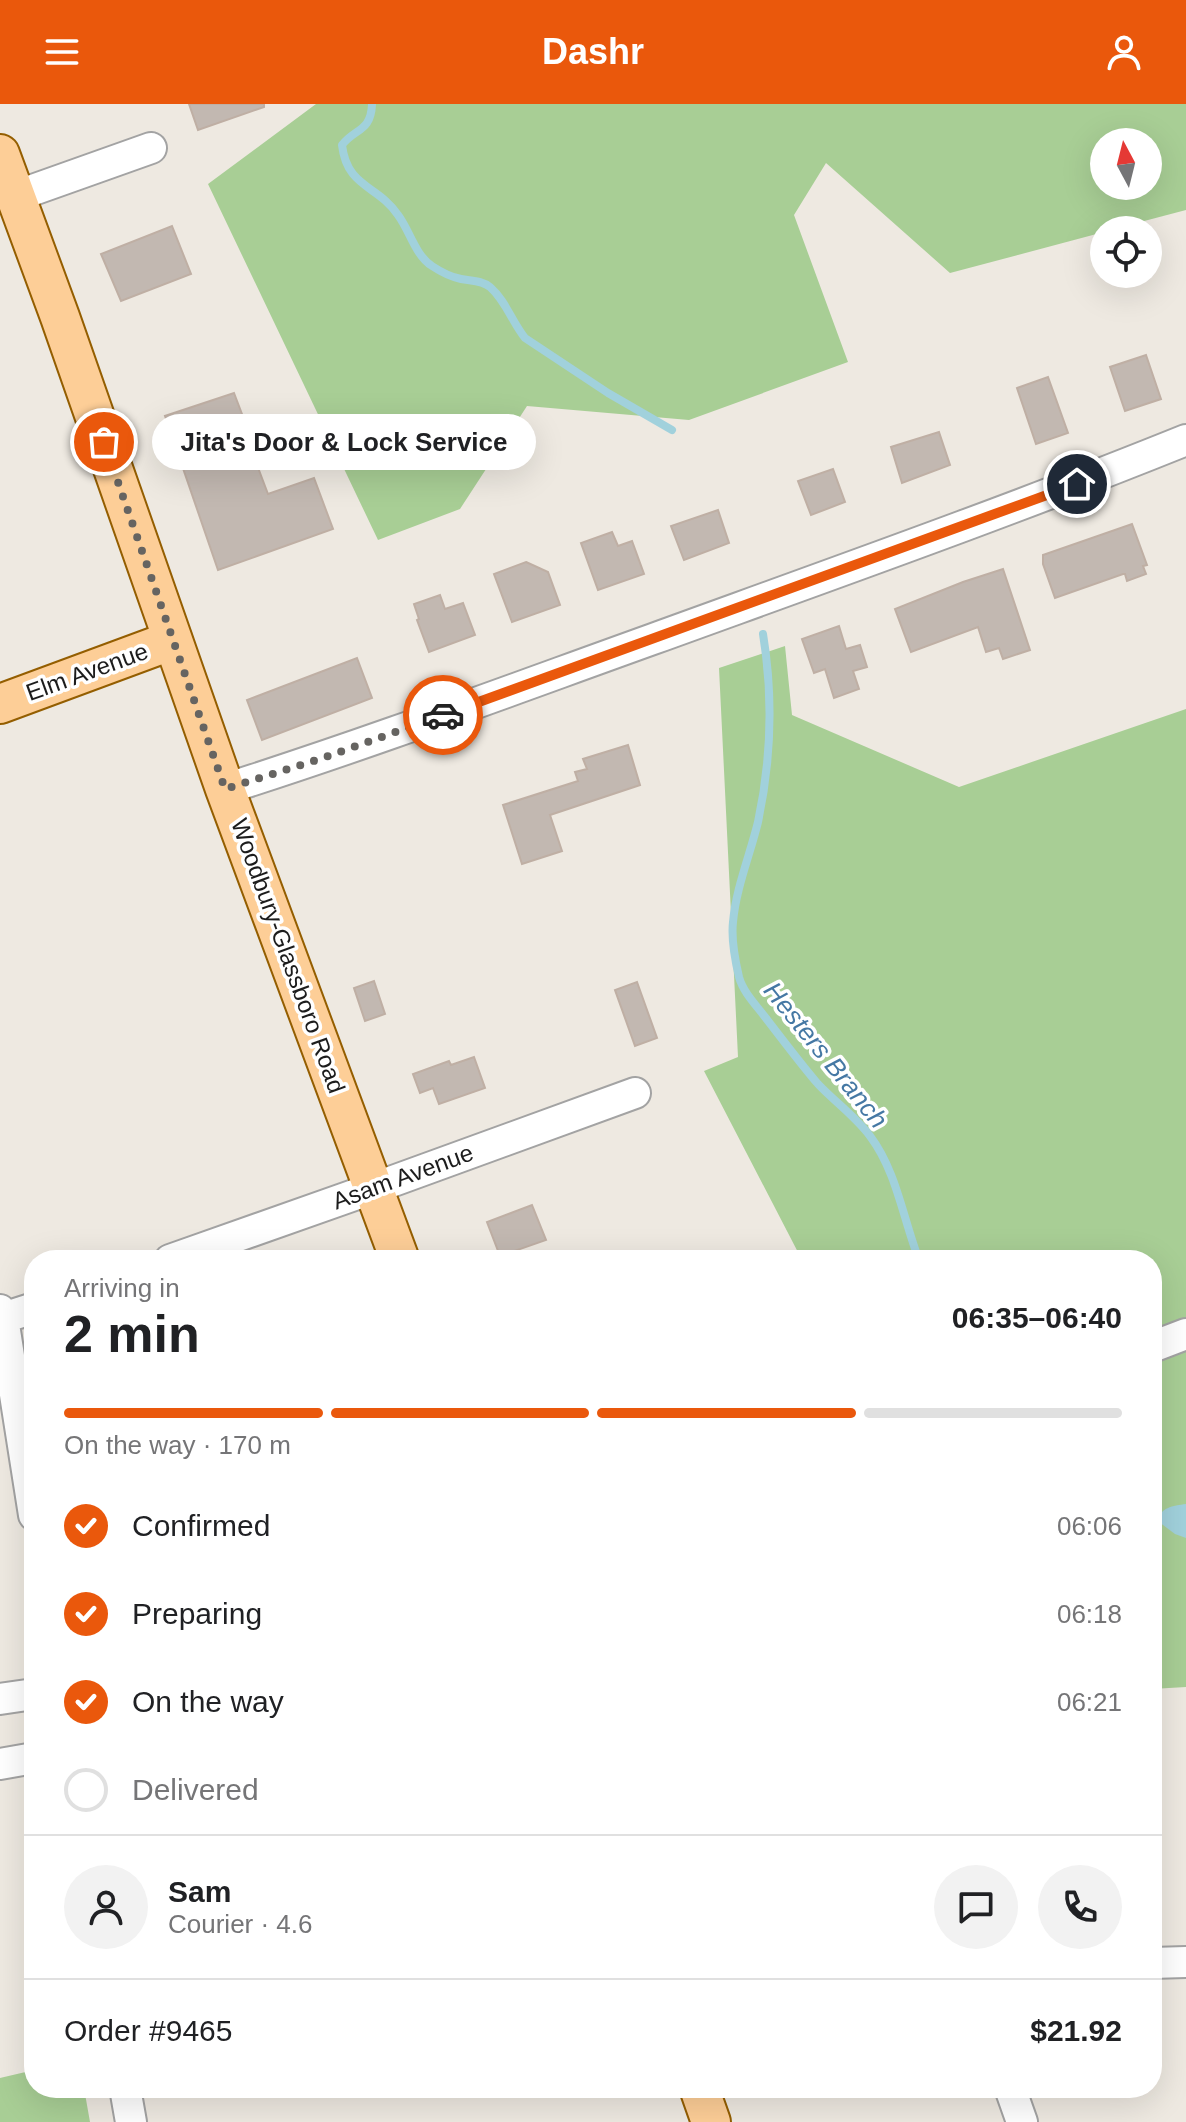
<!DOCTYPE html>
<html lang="en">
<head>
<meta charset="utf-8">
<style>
	body { margin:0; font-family:Helvetica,sans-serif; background:#f2f2f2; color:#202124; height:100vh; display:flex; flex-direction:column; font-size:30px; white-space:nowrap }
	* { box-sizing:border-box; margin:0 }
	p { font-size:26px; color:#757577 }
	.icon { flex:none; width:44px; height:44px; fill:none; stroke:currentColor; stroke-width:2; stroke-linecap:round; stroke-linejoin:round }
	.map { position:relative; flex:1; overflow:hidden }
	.drawer { position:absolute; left:24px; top:1146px; width:1138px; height:848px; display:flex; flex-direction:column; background:#fff; border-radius:32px; box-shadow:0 8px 32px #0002 }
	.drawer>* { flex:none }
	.needle { width:52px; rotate:353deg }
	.fabs { position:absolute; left:1090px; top:24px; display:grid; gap:16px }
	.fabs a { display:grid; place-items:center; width:72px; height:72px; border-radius:50%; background:#fff; box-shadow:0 8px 32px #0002; font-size:40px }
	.pin { position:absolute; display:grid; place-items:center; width:68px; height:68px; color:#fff; margin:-34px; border:4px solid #fff; border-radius:50%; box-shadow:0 2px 8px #0007 }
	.courier { position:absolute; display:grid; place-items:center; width:80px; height:80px; margin:-40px; border:6px solid #ea580c; border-radius:50%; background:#fff; color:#222; box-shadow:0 2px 10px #0007 }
	.bubble { position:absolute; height:56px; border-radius:28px; background:#fff; box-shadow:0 8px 32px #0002; font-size:26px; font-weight:700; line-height:56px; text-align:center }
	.overview em { font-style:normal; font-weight:700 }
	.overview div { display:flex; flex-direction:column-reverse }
	.overview { display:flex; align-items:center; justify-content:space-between; height:136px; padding:0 40px }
	h1 { font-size:52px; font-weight:700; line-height:60px }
	.bar { display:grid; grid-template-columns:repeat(4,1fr); gap:12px 8px; align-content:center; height:96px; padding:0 40px }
	.bar i { height:10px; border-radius:6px; background:#e0e0e0 }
	.bar .current { background:#ea580c }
	.bar p { grid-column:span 4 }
	.line { display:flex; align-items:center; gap:20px; padding:0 40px; border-top:2px solid #e0e0e0 }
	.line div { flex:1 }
	.round { display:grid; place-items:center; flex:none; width:84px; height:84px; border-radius:42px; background:#f2f2f2 }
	ol { padding:0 40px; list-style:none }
	li { display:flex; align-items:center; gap:24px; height:88px }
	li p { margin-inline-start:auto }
	li .icon { padding:8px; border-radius:50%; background:#ea580c; color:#fff; stroke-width:4 }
	li:last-child { color:#757577 }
	li i { width:44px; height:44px; border:4px solid #e0e0e0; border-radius:50% }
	header { display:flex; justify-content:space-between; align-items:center; height:104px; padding:0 40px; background:#ea580c; color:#fff; font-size:36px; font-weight:700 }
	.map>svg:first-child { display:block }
	.forest { fill:#a8ce95; fill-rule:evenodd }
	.water { fill:#a1d1dc }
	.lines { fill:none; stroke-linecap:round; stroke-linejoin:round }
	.stream { stroke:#a1d1dc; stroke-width:8 }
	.building { fill:#c2b8b1; stroke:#bfafa4; stroke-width:2 }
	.minor-casing { stroke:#a3a3a3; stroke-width:34 }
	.major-casing { stroke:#945e00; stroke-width:42 }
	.minor { stroke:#fff; stroke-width:30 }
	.major { stroke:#fdce97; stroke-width:38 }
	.done { stroke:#666461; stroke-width:8; stroke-dasharray:0 14.4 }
	.route { stroke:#ea580c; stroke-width:10 }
	.labels { text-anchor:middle; stroke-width:7; stroke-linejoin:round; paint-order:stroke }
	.street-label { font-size:24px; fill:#1c1c1c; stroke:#fff }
	.water-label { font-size:26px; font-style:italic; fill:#4578a4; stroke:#fff }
</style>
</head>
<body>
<header><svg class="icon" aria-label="menu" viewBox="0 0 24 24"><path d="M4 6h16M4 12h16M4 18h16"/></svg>Dashr<svg class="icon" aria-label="person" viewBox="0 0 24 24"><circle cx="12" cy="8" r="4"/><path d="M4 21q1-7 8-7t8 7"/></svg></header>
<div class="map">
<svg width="1186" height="2018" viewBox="0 0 1186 2018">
	<rect width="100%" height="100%" fill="#eee9e1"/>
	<path class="forest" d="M316,0H1186V106L1110,126H1104V128L950,169L826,59L794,111L848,258L689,316L527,302L460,405L378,436L208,80ZM1104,38H1148V82H1104Z
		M785,542L792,611L959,683L1186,605V1583L1152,1585V1156H802L704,967L738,953L719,564Z
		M34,1966V1984H84L90,2018H0V1974Z"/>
	<path class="water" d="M1186,1400V1434L1175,1430L1159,1418C1159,1403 1173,1402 1186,1400Z"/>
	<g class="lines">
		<path class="stream" d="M372,0C371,28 355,24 342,41C347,84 378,81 398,111C410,127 415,151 432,162C441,168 451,173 461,175C471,177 482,176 490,183C506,197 512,218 525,234L608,289L672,326
			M763,530C773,591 771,657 758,718C750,751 736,784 733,818C731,836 735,856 739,873C743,888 756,901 765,913C783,936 800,959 818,980C835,998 855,1012 870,1032C897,1068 903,1115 919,1156
			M1152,1409L1171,1415L1186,1417"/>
	</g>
	<path class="building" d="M189,0H264V3L198,26Z
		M172,122L191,170L121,197L101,150Z
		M1146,251L1161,295L1125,307L1110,263Z
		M1048,273L1068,329L1036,340L1017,284Z
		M234,289L245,318L241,319L268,390L314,374L333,425L218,466L165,312Z
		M939,328L950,361L902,379L891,343Z
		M833,365L845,398L811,411L798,377Z
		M718,406L729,439L684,456L671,422Z
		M1132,420L1147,461L1143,462L1146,470L1127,477L1125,470H1123L1055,494L1043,460V451Z
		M612,428L618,442L632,437L644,470L598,486L581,439Z
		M526,458L548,468L560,501L512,518L494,470Z
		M1003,465L1030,546L1003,555L999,544L986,548L978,523L911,548L895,505L963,478Z
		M440,491L445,505L463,499L475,531L429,548L417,516L419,515L414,500Z
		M839,522L846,545L860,541L867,563L853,567L859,585L834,594L825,565L814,569L802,535Z
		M357,554L372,594L262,636L247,596Z
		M628,641L640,681L550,711L562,747L522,760L503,701L578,677L575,668L587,665L583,655Z
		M374,877L385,910L365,917L354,884Z
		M637,878L657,934L635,942L615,886Z
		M474,953L485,984L439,1000L433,984L420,989L413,970L449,957L451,961Z
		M532,1101L546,1136L500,1152L487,1118Z"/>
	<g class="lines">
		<g class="minor-casing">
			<path id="minor" d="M16,92L151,44
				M225,685C370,639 511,586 653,535C832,470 1010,407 1186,336
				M170,1156L374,1084L635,989
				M0,1206L3,1214L34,1411
				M3,1214L34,1204
				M1152,1243L1186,1230
				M0,1595L34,1590
				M0,1660L34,1654
				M1152,1859L1186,1858
				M125,1984L131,2018
				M1010,1984L1022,2018"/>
		</g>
		<g class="major-casing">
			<path id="major" d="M0,50L60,213L225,685L400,1156
				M0,600L173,536
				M699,1984L711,2018"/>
		</g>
		<use href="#minor" class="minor"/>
		<use href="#major" class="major"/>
	</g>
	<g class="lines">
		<path class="done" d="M104,338L225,685L323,654L443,611"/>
		<path class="route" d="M443,611L1077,380"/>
	</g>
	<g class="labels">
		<g class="street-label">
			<text transform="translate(87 568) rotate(-20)" y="8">Elm Avenue</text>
			<text transform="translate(288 852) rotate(70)" y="8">Woodbury-Glassboro Road</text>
			<text transform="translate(403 1073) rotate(-20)" y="8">Asam Avenue</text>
		</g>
		<g class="water-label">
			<text transform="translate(826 951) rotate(51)" y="9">Hesters Branch</text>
		</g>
	</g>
</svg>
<div class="fabs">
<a><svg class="needle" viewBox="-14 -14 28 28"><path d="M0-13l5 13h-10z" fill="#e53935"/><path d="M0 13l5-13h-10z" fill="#757577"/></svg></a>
<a><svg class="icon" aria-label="locate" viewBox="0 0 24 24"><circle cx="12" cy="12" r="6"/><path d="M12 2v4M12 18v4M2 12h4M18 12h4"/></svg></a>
</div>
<div class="pin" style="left:104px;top:338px;background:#ea580c"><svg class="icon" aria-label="bag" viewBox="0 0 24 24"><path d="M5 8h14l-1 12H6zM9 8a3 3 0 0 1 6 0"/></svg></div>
<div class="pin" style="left:1077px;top:380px;background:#1f2937"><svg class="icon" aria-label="home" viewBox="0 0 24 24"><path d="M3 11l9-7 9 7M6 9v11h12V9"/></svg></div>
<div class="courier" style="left:443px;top:611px"><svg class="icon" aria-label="car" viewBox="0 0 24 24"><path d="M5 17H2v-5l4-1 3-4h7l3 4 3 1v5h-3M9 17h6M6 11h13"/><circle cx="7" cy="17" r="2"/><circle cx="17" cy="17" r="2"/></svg></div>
<div class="bubble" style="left:152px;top:310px;width:384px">Jita's Door &amp; Lock Service</div>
<section class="drawer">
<div class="overview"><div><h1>2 min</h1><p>Arriving in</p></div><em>06:35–06:40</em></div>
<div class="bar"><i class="current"></i><i class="current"></i><i class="current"></i><i></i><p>On the way · 170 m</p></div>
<ol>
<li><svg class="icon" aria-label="check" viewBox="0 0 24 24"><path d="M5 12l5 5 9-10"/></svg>Confirmed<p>06:06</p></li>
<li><svg class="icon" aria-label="check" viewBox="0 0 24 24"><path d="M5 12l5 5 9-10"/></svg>Preparing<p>06:18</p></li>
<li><svg class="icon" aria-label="check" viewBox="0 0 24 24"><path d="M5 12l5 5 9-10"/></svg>On the way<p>06:21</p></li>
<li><i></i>Delivered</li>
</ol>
<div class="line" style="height:144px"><a class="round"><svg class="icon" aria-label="person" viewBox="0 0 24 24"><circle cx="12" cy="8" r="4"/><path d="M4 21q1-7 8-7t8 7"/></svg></a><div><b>Sam</b><p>Courier · 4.6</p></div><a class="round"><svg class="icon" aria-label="chat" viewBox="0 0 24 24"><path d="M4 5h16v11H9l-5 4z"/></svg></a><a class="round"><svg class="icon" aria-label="phone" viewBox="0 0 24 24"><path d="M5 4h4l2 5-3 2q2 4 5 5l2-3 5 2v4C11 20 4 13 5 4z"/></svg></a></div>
<div class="line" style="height:104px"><div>Order #9465</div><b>$21.92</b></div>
</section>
</div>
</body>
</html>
